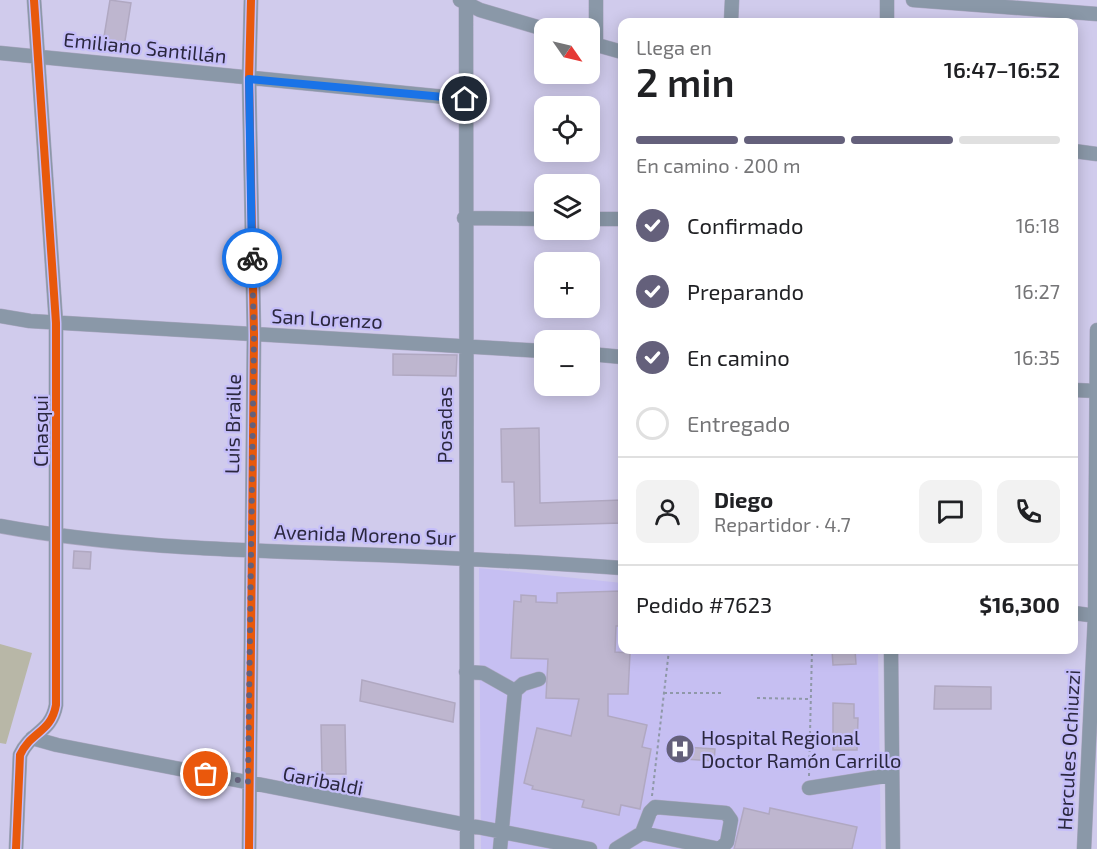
<!DOCTYPE html>
<html lang="es">
<head>
<meta charset="utf-8">
<style>
	body { margin:0; font-family:"Exo 2",sans-serif; background:#f2f2f2; color:#202124; height:100vh; display:flex; flex-direction:column; font-size:22px; white-space:nowrap }
	* { box-sizing:border-box; margin:0 }
	p { font-size:20px; color:#757577 }
	.icon { flex:none; width:33px; height:33px; fill:none; stroke:currentColor; stroke-width:2; stroke-linecap:round; stroke-linejoin:round }
	.map { position:relative; flex:1; overflow:hidden }
	.sheet { position:absolute; left:618px; top:18px; width:460px; height:636px; display:flex; flex-direction:column; background:#fff; border-radius:12px; box-shadow:0 3px 15px #0003 }
	.sheet>* { flex:none }
	.needle { width:39px; rotate:124deg }
	.controls { position:absolute; left:534px; top:18px; display:grid; gap:12px }
	.controls a { display:grid; place-items:center; width:66px; height:66px; border-radius:12px; background:#fff; box-shadow:0 3px 15px #0003; font-size:30px }
	.pin { position:absolute; display:grid; place-items:center; width:51px; height:51px; color:#fff; margin:-26px; border:3px solid #fff; border-radius:50%; box-shadow:0 2px 6px #0007 }
	.courier { position:absolute; display:grid; place-items:center; width:60px; height:60px; margin:-30px; border:4px solid #1a73e8; border-radius:50%; background:#fff; color:#222; box-shadow:0 2px 8px #0007 }
	.overview em { font-style:normal; font-weight:600 }
	.overview div { display:flex; flex-direction:column-reverse }
	.overview { display:flex; align-items:center; justify-content:space-between; height:102px; padding:0 18px }
	h1 { font-size:39px; font-weight:600; line-height:45px }
	.bar { display:grid; grid-template-columns:repeat(4,1fr); gap:9px 6px; align-content:center; height:72px; padding:0 18px }
	.bar i { height:8px; border-radius:4px; background:#e0e0e0 }
	.bar .selected { background:#64607b }
	.bar p { grid-column:span 4 }
	.line { display:flex; align-items:center; gap:15px; padding:0 18px; border-top:2px solid #e0e0e0 }
	.line div { flex:1 }
	.round { display:grid; place-items:center; flex:none; width:63px; height:63px; border-radius:12px; background:#f2f2f2 }
	ol { padding:0 18px; list-style:none }
	li { display:flex; align-items:center; gap:18px; height:66px }
	li p { margin-inline-start:auto }
	li .icon { padding:6px; border-radius:50%; background:#64607b; color:#fff; stroke-width:4 }
	li:last-child { color:#757577 }
	li i { width:33px; height:33px; border:3px solid #e0e0e0; border-radius:50% }
	.map>svg:first-child { display:block }
	.built { fill:#c6bff2 }
	.green { fill:#b8b7a7 }
	.building { fill:#beb6cf; stroke:#b0a8c1; stroke-width:1.5 }
	.lines { fill:none; stroke-linecap:round; stroke-linejoin:round }
	.minor-casing { stroke:#ada9c3; stroke-width:15 }
	.path { stroke:#8f98a8; stroke-width:2; stroke-dasharray:3 3; stroke-linecap:butt }
	.minor { stroke:#8a98a8; stroke-width:14 }
	.cycleway-casing { stroke:#c5bef9; stroke-width:11 }
	.cycleway { stroke:#e8590c; stroke-width:8 }
	.done { stroke:#64607b; stroke-width:6; stroke-dasharray:0 10.8 }
	.route { stroke:#1a73e8; stroke-width:8 }
	.labels { text-anchor:middle; stroke-width:4.5; stroke-linejoin:round; paint-order:stroke }
	.street-label { font-size:20px; fill:#2a273e; stroke:#c5bef9 }
	.poi-label { font-size:20px; fill:#2a273e; stroke:#c5bef9; text-anchor:start }
</style>
</head>
<body>
<div class="map">
<svg width="1097" height="849" viewBox="0 0 1097 849">
	<rect width="100%" height="100%" fill="#d0cbec"/>
	<path class="built" d="M479,568L622,583V650H878L881,849H481Z"/>
	<path class="green" d="M0,644L32,653L6,744L0,743Z"/>
	<path class="building" d="M110,0L131,3L124,47L103,43Z
		M393,354L457,355L456,376L393,375Z
		M539,428L540,503L622,500V523L515,526L514,482H502L501,429Z
		M74,551L91,552L90,569L73,568Z
		M622,591V626H616L615,652L630,653L628,694H608V716L647,725L642,747L651,749L640,809L621,805L619,815L582,807L584,800L532,789L533,786L524,783L537,728L571,736L579,699L546,698L548,659L511,658L514,601L521,602V595L536,596V602L557,603V593Z
		M832,650H855L856,664L833,665Z
		M362,680L455,703L453,722L360,701Z
		M935,686L991,687V709H934Z
		M833,703L854,704V718H858L857,750H833Z
		M321,725H345L346,774H322Z
		M670,746L715,749L714,761L669,758Z
		M744,808L769,814L770,808L857,827L852,849H734Z"/>
	<g class="lines">
		<g class="minor-casing">
			<path id="minor" d="M460,0L480,10L544,29
				M466,0L467,849
				M887,0V22
				M913,0L1097,14
				M731,22L732,0
				M590,43L622,52
				M596,45V0
				M0,53L465,99
				M1074,151L1097,154
				M464,218L544,219
				M590,219H622
				M0,316L30,321L544,351
				M590,354L622,357
				M1074,390L1097,391
				M0,526C114,547 233,550 349,554C441,557 531,562 622,568
				M1074,613L1097,616
				M891,650L893,849
				M466,672L483,673L515,691
				M32,738L57,745L590,849
				M809,788L891,775
				M16,849L20,755C31,731 51,733 56,705V323L34,0
				M249,849L254,335L249,79L251,0
				M500,849L515,691L523,684L539,679
				M616,849L642,833L650,812L655,807L726,813L731,820L727,842L720,849L642,833
				M1084,849L1095,615L1097,330"/>
		</g>
		<path class="path" d="M664,693H724
			M757,698L811,699
			M809,776L812,650
			M652,796L669,650"/>
		<use href="#minor" class="minor"/>
		<g class="cycleway-casing">
			<path id="cycleway" d="M16,849L20,755C31,731 51,733 56,705V323L34,0
				M249,849L254,335L249,79L251,0"/>
		</g>
		<use href="#cycleway" class="cycleway"/>
	</g>
	<g class="lines">
		<path class="done" d="M206,774L248,782L254,335L252,258"/>
		<path class="route" d="M252,258L249,79L465,99"/>
	</g>
	<defs>
		<g id="hospital-disc" transform="scale(1.5)"><circle r="9.5" fill="#64607b" stroke="#c5bef9"/><path d="M-5-5h3v3.5h4V-5h3V5h-3V1.5h-4V5h-3Z" fill="#fff"/></g>
	</defs>
	<g fill-rule="evenodd">
		<use href="#hospital-disc" x="680" y="749"/>
	</g>
	<g class="labels">
		<g class="street-label">
			<text transform="translate(145 48) rotate(6)" y="7">Emiliano Santillán</text>
			<text transform="translate(327 319) rotate(3)" y="7">San Lorenzo</text>
			<text transform="translate(233 424) rotate(-89)" y="7">Luis Braille</text>
			<text transform="translate(445 425) rotate(-90)" y="7">Posadas</text>
			<text transform="translate(41 431) rotate(-90)" y="7">Chasqui</text>
			<text transform="translate(365 535) rotate(2)" y="7">Avenida Moreno Sur</text>
			<text transform="translate(1069 750) rotate(-87)" y="7">Hercules Ochiuzzi</text>
			<text transform="translate(323 781) rotate(11)" y="7">Garibaldi</text>
		</g>
		<g class="poi-label">
			<text x="701" y="745">Hospital Regional<tspan x="701" dy="23">Doctor Ramón Carrillo</tspan></text>
		</g>
	</g>
</svg>
<div class="controls">
<a><svg class="needle" viewBox="-14 -14 28 28"><path d="M0-13l5 13h-10z" fill="#e53935"/><path d="M0 13l5-13h-10z" fill="#757577"/></svg></a>
<a><svg class="icon" aria-label="locate" viewBox="0 0 24 24"><circle cx="12" cy="12" r="6"/><path d="M12 2v4M12 18v4M2 12h4M18 12h4"/></svg></a>
<a><svg class="icon" aria-label="layers" viewBox="0 0 24 24"><path d="M12 4l9 5-9 5-9-5zM3 14l9 5 9-5"/></svg></a>
<a>+</a>
<a>−</a>
</div>
<div class="pin" style="left:206px;top:774px;background:#ea580c"><svg class="icon" aria-label="bag" viewBox="0 0 24 24"><path d="M5 8h14l-1 12H6zM9 8a3 3 0 0 1 6 0"/></svg></div>
<div class="pin" style="left:465px;top:99px;background:#1f2937"><svg class="icon" aria-label="home" viewBox="0 0 24 24"><path d="M3 11l9-7 9 7M6 9v11h12V9"/></svg></div>
<div class="courier" style="left:252px;top:258px"><svg class="icon" aria-label="bike" viewBox="0 0 24 24"><circle cx="6" cy="16" r="4"/><circle cx="18" cy="16" r="4"/><path d="M6 16l4-8h5l3 8M10 8l3 8H6M13 5h3"/></svg></div>
<section class="sheet">
<div class="overview"><div><h1>2 min</h1><p>Llega en</p></div><em>16:47–16:52</em></div>
<div class="bar"><i class="selected"></i><i class="selected"></i><i class="selected"></i><i></i><p>En camino · 200 m</p></div>
<ol>
<li><svg class="icon" aria-label="check" viewBox="0 0 24 24"><path d="M5 12l5 5 9-10"/></svg>Confirmado<p>16:18</p></li>
<li><svg class="icon" aria-label="check" viewBox="0 0 24 24"><path d="M5 12l5 5 9-10"/></svg>Preparando<p>16:27</p></li>
<li><svg class="icon" aria-label="check" viewBox="0 0 24 24"><path d="M5 12l5 5 9-10"/></svg>En camino<p>16:35</p></li>
<li><i></i>Entregado</li>
</ol>
<div class="line" style="height:108px"><a class="round"><svg class="icon" aria-label="person" viewBox="0 0 24 24"><circle cx="12" cy="8" r="4"/><path d="M4 21q1-7 8-7t8 7"/></svg></a><div><b>Diego</b><p>Repartidor · 4.7</p></div><a class="round"><svg class="icon" aria-label="chat" viewBox="0 0 24 24"><path d="M4 5h16v11H9l-5 4z"/></svg></a><a class="round"><svg class="icon" aria-label="phone" viewBox="0 0 24 24"><path d="M5 4h4l2 5-3 2q2 4 5 5l2-3 5 2v4C11 20 4 13 5 4z"/></svg></a></div>
<div class="line" style="height:78px"><div>Pedido #7623</div><b>$16,300</b></div>
</section>
</div>
</body>
</html>
